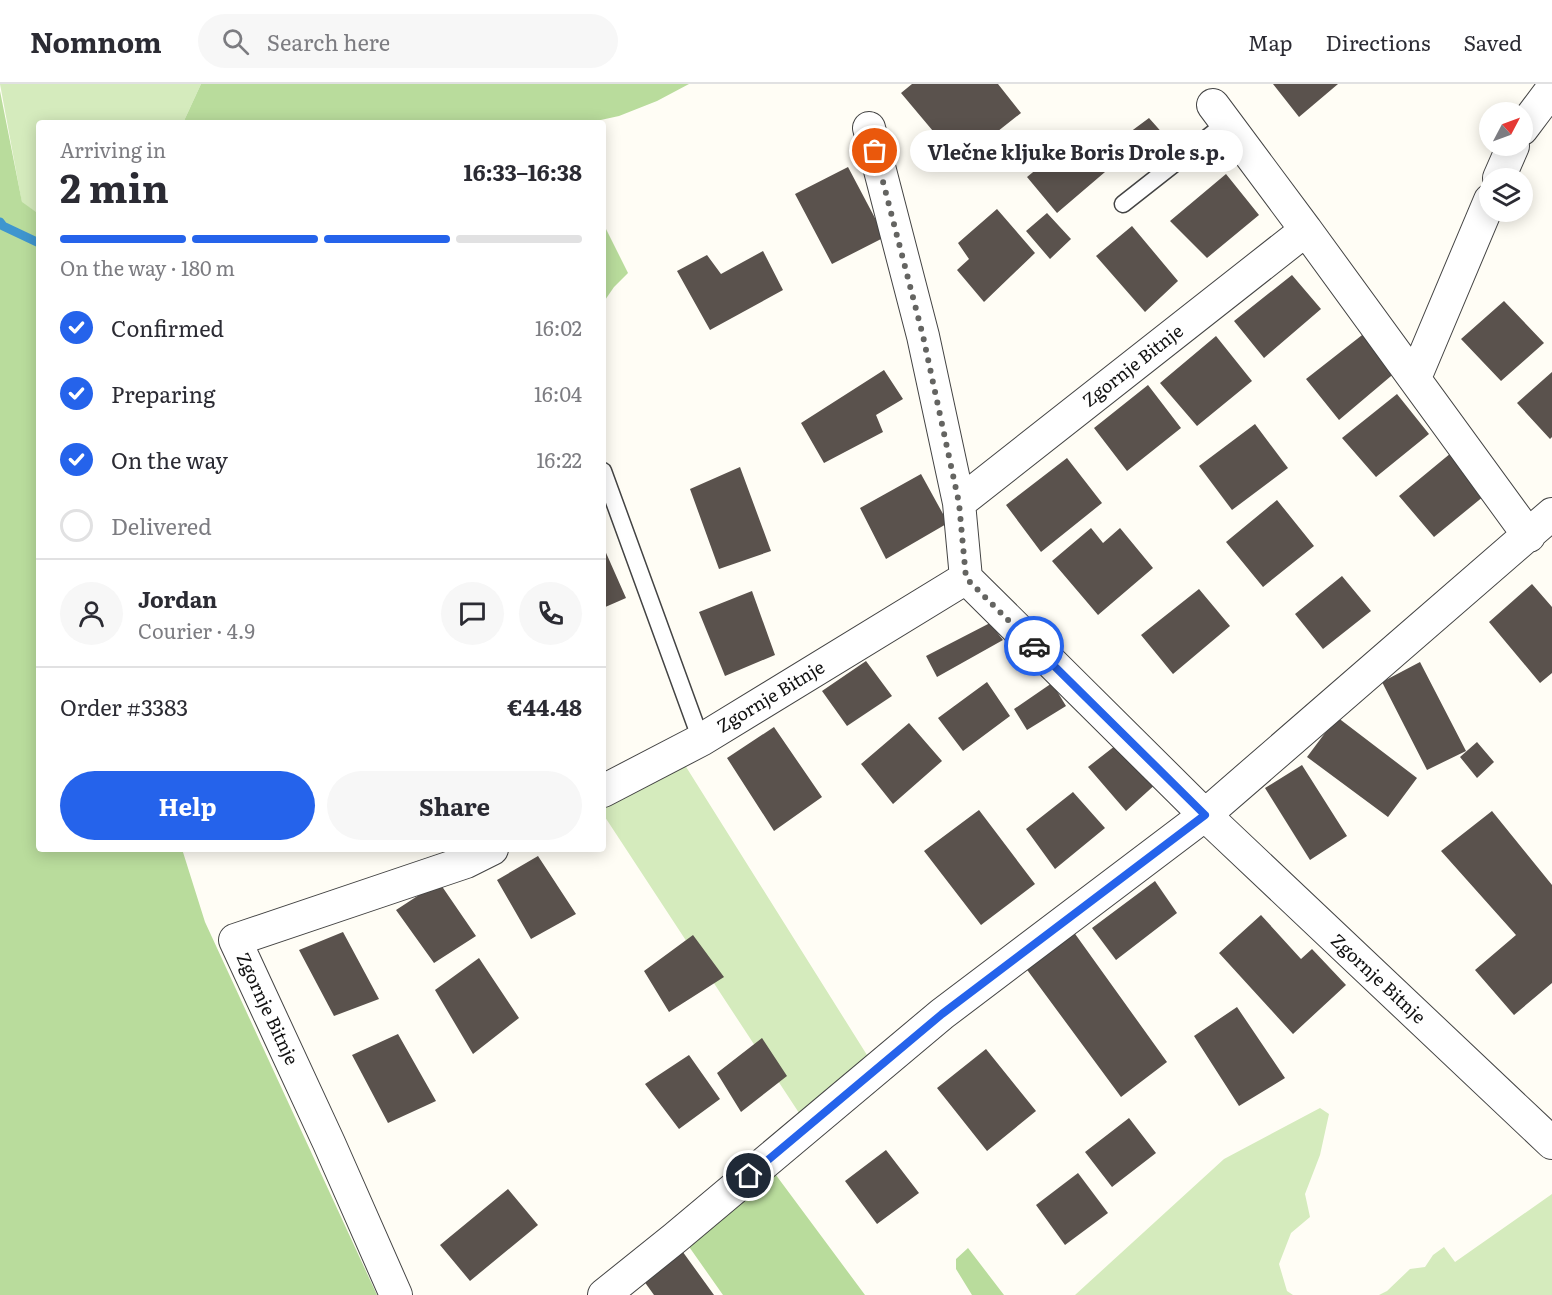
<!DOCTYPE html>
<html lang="en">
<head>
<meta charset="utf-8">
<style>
	body { margin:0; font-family:Literata,serif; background:#f7f7f7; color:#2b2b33; height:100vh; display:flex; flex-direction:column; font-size:22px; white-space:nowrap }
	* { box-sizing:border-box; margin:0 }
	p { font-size:20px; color:#7c7c81 }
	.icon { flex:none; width:33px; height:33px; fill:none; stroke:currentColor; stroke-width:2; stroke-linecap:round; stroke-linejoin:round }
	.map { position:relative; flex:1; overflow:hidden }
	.side { position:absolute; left:36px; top:36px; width:570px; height:732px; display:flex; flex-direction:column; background:#fff; border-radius:6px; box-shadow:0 3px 15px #0003 }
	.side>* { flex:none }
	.needle { width:39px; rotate:49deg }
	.controls { position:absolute; left:1479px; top:18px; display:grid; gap:12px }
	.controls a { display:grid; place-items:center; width:54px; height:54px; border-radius:50%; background:#fff; box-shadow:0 3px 15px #0003; font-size:30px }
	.pin { position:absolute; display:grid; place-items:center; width:51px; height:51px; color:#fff; margin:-26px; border:3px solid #fff; border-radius:50%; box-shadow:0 2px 6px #0007 }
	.courier { position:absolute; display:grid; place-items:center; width:60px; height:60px; margin:-30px; border:4px solid #2563eb; border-radius:50%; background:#fff; color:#222; box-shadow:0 2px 8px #0007 }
	.bubble { position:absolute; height:42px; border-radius:21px; background:#fff; box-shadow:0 3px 15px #0003; font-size:20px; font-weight:700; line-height:42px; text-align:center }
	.headline em { font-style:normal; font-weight:700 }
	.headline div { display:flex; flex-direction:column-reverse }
	.headline { display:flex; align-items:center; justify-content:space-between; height:102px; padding:0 24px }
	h1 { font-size:39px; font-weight:700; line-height:45px }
	.bar { display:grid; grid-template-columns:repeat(4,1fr); gap:9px 6px; align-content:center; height:72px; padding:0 24px }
	.bar i { height:8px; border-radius:4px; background:#e1e1e2 }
	.bar .current { background:#2563eb }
	.bar p { grid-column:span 4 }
	.line { display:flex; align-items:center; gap:15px; padding:0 24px; border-top:2px solid #e1e1e2 }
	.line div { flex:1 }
	.round { display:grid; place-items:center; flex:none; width:63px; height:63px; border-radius:32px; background:#f7f7f7 }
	ol { padding:0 24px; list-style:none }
	li { display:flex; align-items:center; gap:18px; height:66px }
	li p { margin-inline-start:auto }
	li .icon { padding:6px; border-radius:50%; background:#2563eb; color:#fff; stroke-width:4 }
	li:last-child { color:#7c7c81 }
	li i { width:33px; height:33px; border:3px solid #e1e1e2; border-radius:50% }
	.cta { display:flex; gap:12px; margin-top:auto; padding:12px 24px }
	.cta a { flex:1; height:69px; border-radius:36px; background:#2563eb; color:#fff; font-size:24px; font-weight:700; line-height:69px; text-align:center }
	.cta a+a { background:#f7f7f7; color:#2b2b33 }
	header { display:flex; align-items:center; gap:36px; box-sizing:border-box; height:84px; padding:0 30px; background:#fff; border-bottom:2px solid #e1e1e2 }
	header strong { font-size:28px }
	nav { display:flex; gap:33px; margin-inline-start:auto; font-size:21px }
	.search { width:420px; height:54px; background:#f7f7f7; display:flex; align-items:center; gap:15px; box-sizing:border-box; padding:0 21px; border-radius:33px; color:#7c7c81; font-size:22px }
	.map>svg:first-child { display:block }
	.green { fill:#d5ebbd }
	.forest { fill:#b9dc9c }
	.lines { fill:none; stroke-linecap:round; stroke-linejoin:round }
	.stream { stroke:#3f96cf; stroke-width:9 }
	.building { fill:#5a524d }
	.lane-casing { stroke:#444; stroke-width:19 }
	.street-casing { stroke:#444; stroke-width:34 }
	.lane { stroke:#fff; stroke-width:16 }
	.street { stroke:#fff; stroke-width:32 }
	.done { stroke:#646461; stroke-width:6; stroke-dasharray:0 10.8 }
	.route { stroke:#2563eb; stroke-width:8 }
	.labels { text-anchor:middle; stroke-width:6; stroke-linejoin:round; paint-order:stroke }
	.street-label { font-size:18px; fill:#111; stroke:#fff }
</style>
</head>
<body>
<header>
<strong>Nomnom</strong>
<div class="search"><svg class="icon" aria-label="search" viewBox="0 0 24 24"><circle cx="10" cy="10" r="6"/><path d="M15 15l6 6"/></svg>Search here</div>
<nav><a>Map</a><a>Directions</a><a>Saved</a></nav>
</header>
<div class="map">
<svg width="1552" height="1211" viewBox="0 0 1552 1211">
	<rect width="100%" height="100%" fill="#fffdf5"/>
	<path class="green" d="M0,0H201L183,39H39V130L22,119Z
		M683,678L872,979L801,1032L603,730V721Z
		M1320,1024L1329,1030L1320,1071L1305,1110L1310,1133L1291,1149L1279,1180L1287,1207L1293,1211H1075L1224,1075Z
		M1552,1110V1211H1379L1387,1207L1410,1185L1425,1183L1433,1171L1444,1163L1455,1178Z"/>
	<path class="forest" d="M201,0H689L657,17L619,32L587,39H183Z
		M0,7L22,118L39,130V765H182L205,838L377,1211H0Z
		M603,139L628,189L614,203L603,219Z
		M770,1083L865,1211H723L685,1157Z
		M968,1164L1004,1211H972L956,1185V1175Z"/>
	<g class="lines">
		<path class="stream" d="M0,138L3,142L39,159"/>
	</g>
	<path class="building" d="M912,0H998L1021,29L959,78L901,9Z
		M1273,0H1338L1299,33Z
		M1149,34L1165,52L1135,76L1118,57Z
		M1076,53L1105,88L1057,129L1027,93Z
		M848,83L885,153L832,180L795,110Z
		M1226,90L1259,131L1207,174L1170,137Z
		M997,125L1035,169L984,218L957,186L969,175L958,159Z
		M1047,129L1071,155L1050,175L1026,147Z
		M1132,142L1178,197L1145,228L1096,172Z
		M763,167L783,206L710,246L677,187L707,171L721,190Z
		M1292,191L1321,225L1264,274L1234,237Z
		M1504,217L1544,259L1501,297L1461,255Z
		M1366,248L1397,287L1339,336L1306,295Z
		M1216,252L1252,297L1197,342L1160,299Z
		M884,286L903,315L876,331L883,348L824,379L801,339Z
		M1552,288V353L1550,355L1517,319Z
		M1148,301L1181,344L1127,387L1094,344Z
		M1397,310L1429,350L1376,393L1342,354Z
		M1255,340L1288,384L1232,426L1199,382Z
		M1451,369L1484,412L1434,453L1399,412Z
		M1067,374L1102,419L1041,468L1006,421Z
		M740,383L771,467L719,485L690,405Z
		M921,390L948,439L886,475L860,424Z
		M1277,416L1314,462L1263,503L1226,458Z
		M1091,444L1103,459L1120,444L1153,484L1098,531L1052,477Z
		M603,462L626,514L603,524Z
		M1342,492L1371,527L1323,565L1295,530Z
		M1532,500L1552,523V589L1540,599L1489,538Z
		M1199,505L1230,542L1173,590L1141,551Z
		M752,507L775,571L725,592L699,528Z
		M990,539L1003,556L937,593L926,572Z
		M866,577L892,612L847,642L822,607Z
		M1420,578L1466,667L1427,686L1382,598Z
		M987,598L1010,632L963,667L938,634Z
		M1052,599L1066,622L1027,646L1014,625Z
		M1337,633L1417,694L1388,733L1307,673Z
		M909,639L942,677L893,720L861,680Z
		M774,643L822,713L774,747L727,674Z
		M1120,658L1158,698L1126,727L1088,683Z
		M1477,658L1494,678L1477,694L1460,673Z
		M1302,681L1347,752L1310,776L1265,704Z
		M1073,708L1105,744L1055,785L1026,745Z
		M979,726L1035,800L981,841L924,767Z
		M1492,727L1552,801V899L1514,931L1475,886L1516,851L1441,767Z
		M538,772L576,830L531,855L497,796Z
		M1155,797L1177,829L1116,876L1092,844Z
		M439,798L476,852L434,879L396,826Z
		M1261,831L1301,875L1312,865L1346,901L1293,950L1219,869Z
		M1073,847L1167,978L1121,1013L1025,883Z
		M343,848L379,915L334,932L299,866Z
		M693,851L724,893L669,928L644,887Z
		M479,874L519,934L473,970L435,906Z
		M1237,923L1285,994L1239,1022L1194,952Z
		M398,950L436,1017L388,1039L352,971Z
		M762,954L787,992L741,1028L717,989Z
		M986,965L1036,1027L987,1067L937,1004Z
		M689,971L720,1015L679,1045L645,1000Z
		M1129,1034L1156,1069L1112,1103L1085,1068Z
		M886,1066L919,1109L877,1140L845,1097Z
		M1078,1089L1108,1129L1065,1161L1036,1121Z
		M508,1105L538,1141L470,1197L440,1161Z
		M680,1164L714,1211H654L641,1193Z"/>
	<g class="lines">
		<g class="lane-casing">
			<path id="lane" d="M1123,120L1226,39
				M603,387L701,656"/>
		</g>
		<g class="street-casing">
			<path id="street" d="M1213,21L1306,146
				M869,44L923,252L959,419L966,494
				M1522,45L1552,5
				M1499,94L1513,62
				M1415,294L1490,116
				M959,419L1306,146L1529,452
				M1552,430L1205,731L1552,1059
				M603,707L701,656L966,494L1205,731L942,930L675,1154L604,1211
				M396,1211L329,1059L235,856L466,778L492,765"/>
		</g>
		<use href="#lane" class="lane"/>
		<use href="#street" class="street"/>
	</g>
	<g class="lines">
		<path class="done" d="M875,67L923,252L959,419L966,494L1034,562"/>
		<path class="route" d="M749,1092L942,930L1205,731L1034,562"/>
	</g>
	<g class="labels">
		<g class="street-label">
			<text transform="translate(1133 282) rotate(-38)" y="6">Zgornje Bitnje</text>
			<text transform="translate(771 613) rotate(-31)" y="6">Zgornje Bitnje</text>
			<text transform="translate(1378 895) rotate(43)" y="6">Zgornje Bitnje</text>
			<text transform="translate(267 925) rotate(65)" y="6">Zgornje Bitnje</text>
		</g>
	</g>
</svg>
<div class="controls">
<a><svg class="needle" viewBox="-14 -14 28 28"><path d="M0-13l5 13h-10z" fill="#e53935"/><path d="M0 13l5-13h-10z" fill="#7c7c81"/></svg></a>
<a><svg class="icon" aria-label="layers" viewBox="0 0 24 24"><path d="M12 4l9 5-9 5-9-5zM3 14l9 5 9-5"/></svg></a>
</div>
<div class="pin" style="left:875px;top:67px;background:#ea580c"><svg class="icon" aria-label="bag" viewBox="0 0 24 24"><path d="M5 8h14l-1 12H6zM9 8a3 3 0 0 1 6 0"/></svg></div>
<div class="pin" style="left:749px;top:1092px;background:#1f2937"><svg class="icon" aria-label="home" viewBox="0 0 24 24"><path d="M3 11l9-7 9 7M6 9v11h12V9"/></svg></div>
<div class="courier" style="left:1034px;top:562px"><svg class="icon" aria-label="car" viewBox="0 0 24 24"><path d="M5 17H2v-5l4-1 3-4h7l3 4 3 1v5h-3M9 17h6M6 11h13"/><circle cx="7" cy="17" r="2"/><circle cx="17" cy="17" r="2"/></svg></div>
<div class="bubble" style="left:910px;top:46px;width:333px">Vlečne kljuke Boris Drole s.p.</div>
<section class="side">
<div class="headline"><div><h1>2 min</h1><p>Arriving in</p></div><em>16:33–16:38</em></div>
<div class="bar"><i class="current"></i><i class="current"></i><i class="current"></i><i></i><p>On the way · 180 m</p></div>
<ol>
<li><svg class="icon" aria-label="check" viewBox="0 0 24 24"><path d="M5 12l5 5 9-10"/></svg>Confirmed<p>16:02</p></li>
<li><svg class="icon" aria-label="check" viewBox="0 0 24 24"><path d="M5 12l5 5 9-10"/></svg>Preparing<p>16:04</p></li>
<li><svg class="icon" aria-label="check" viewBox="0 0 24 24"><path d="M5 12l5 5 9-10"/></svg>On the way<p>16:22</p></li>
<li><i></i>Delivered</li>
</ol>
<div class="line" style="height:108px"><a class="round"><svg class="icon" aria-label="person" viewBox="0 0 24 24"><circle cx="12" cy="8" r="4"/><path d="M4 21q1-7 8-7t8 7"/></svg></a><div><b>Jordan</b><p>Courier · 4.9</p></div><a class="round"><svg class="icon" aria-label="chat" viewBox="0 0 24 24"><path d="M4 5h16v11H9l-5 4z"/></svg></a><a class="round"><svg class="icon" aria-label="phone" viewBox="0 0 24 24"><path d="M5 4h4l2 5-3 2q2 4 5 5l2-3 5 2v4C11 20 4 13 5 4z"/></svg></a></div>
<div class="line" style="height:78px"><div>Order #3383</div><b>€44.48</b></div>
<div class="cta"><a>Help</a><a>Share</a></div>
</section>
</div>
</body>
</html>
